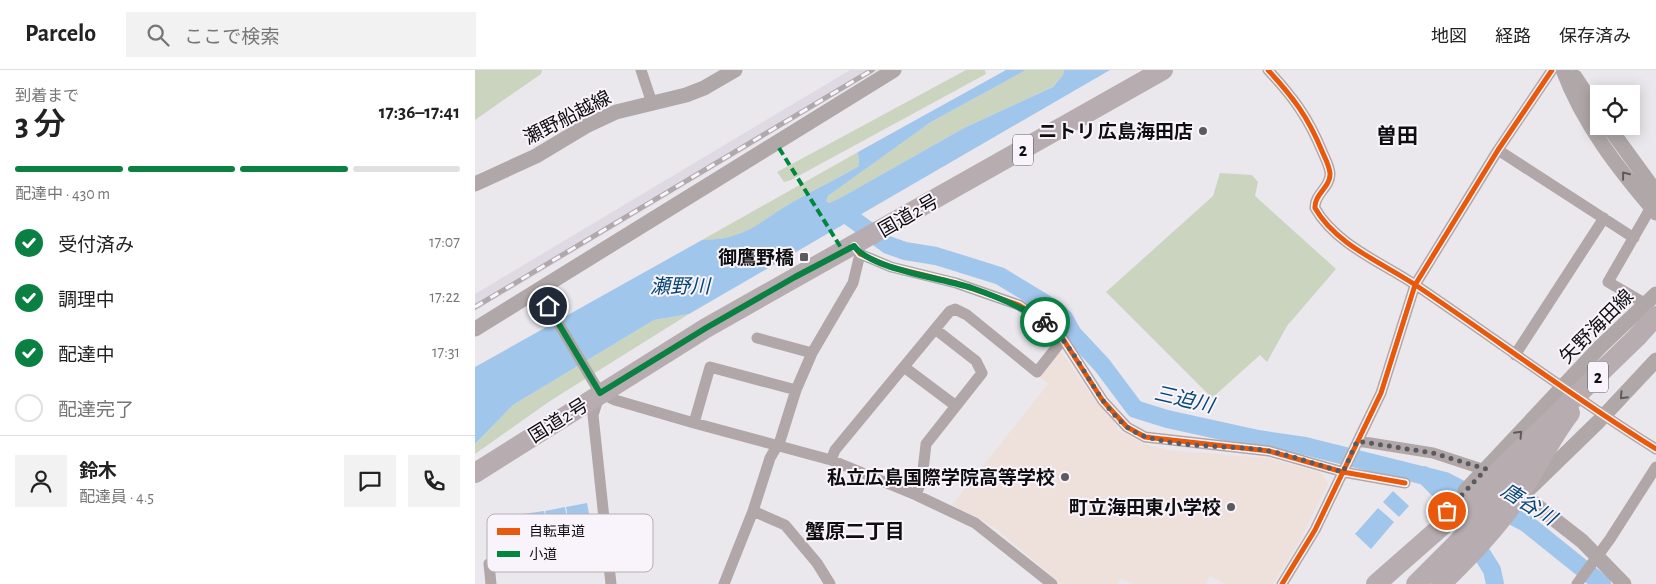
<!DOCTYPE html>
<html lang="ja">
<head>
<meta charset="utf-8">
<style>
	body { margin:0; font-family:"Alegreya Sans","Noto Sans JP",sans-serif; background:#f2f2f2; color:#222; height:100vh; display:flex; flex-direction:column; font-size:19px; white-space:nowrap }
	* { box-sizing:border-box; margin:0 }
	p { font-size:16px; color:#767676 }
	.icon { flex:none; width:28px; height:28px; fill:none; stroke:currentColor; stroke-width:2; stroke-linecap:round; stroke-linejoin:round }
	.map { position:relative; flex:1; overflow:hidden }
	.panel { display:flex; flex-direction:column; background:#fff; width:475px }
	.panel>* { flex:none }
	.tools { position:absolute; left:1115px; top:15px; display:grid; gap:10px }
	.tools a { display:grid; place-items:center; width:50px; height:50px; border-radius:0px; background:#fff; box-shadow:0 2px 12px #0003; font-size:25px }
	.pin { position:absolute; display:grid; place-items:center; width:42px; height:42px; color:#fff; margin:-21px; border:2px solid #fff; border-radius:50%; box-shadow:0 1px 5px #0007 }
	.courier { position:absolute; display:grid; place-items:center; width:50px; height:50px; margin:-25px; border:4px solid #0b8043; border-radius:50%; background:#fff; color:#222; box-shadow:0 1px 6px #0007 }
	.summary em { font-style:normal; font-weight:600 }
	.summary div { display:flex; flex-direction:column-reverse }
	.summary { display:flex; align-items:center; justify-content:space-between; height:85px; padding:0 15px }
	h1 { font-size:32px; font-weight:600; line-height:38px }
	.bar { display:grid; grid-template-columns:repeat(4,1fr); gap:8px 5px; align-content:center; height:60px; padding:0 15px }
	.bar i { height:6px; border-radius:4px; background:#e0e0e0 }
	.bar .active { background:#0b8043 }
	.bar p { grid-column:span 4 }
	.line { display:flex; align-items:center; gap:12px; padding:0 15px; border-top:1px solid #e0e0e0 }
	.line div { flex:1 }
	.round { display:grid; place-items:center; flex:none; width:52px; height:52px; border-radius:0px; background:#f2f2f2 }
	ol { padding:0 15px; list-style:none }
	li { display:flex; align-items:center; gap:15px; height:55px }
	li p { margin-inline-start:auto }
	li .icon { padding:5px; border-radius:50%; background:#0b8043; color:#fff; stroke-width:4 }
	li:last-child { color:#767676 }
	li i { width:28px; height:28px; border:2px solid #e0e0e0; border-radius:50% }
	header { display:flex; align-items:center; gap:30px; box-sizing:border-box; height:70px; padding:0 25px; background:#fff; border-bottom:1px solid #e0e0e0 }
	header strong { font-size:24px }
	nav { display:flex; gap:28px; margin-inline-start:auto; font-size:18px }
	.search { width:350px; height:45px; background:#f2f2f2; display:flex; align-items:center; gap:12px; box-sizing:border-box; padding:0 18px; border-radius:0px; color:#767676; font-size:19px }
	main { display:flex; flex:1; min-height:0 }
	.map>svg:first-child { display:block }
	.built { fill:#dfd9e3 }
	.education { fill:#eee0db }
	.green { fill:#cbd4bf }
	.water { fill:#a1c6ec }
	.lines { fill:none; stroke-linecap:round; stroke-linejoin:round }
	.river { stroke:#a1c6ec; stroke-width:18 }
	.street { stroke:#b1a7a8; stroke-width:11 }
	.secondary { stroke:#b0a7a8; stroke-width:15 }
	.highway { stroke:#b7adb1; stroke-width:20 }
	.rail-casing { stroke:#b0a9ac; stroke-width:5 }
	.rail { stroke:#f9f4fc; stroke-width:3; stroke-dasharray:9; stroke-linecap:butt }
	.highway-bridge { stroke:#b7adb1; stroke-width:20 }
	.quiet { stroke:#00873e; stroke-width:4; stroke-dasharray:8 4; stroke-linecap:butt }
	.cycleway-casing { stroke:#f9f4fc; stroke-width:8 }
	.cycleway { stroke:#e8590c; stroke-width:5 }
	.oneway { stroke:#5f5a5c }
	.done { stroke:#5b5a5d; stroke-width:5; stroke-dasharray:0 9 }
	.route { stroke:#0b8043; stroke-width:6 }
	.poi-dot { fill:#5b5a5d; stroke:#f9f4fc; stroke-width:2 }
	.labels { text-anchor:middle; stroke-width:4; stroke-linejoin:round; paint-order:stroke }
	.shield { fill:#f9f4fc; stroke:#545256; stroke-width:1 }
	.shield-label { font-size:18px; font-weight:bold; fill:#0e0d0f }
	.street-label { font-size:19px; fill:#0e0d0f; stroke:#f9f4fc }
	.poi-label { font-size:19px; font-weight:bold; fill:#0e0d0f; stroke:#f9f4fc; text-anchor:end }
	.water-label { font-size:20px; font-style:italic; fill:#064776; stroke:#f9f4fc }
	.neighbourhood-label { font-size:20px; font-weight:bold; fill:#0e0d0f; stroke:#f9f4fc }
	.quarter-label { font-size:21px; font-weight:bold; fill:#0e0d0f; stroke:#f9f4fc }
	.key { fill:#f9f4fc; stroke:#b2afb5; stroke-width:1 }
	.key-label { font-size:14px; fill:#0e0d0f }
</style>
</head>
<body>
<header>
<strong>Parcelo</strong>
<div class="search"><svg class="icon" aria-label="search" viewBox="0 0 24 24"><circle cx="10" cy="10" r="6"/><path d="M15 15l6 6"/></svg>ここで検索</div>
<nav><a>地図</a><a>経路</a><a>保存済み</a></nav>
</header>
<main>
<section class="panel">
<div class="summary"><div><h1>3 分</h1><p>到着まで</p></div><em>17:36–17:41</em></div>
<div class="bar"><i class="active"></i><i class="active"></i><i class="active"></i><i></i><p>配達中 · 430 m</p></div>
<ol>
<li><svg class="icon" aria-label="check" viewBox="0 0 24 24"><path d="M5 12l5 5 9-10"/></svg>受付済み<p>17:07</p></li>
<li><svg class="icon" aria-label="check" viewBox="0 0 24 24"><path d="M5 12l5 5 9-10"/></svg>調理中<p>17:22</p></li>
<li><svg class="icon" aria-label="check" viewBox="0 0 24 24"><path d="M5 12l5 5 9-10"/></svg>配達中<p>17:31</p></li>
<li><i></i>配達完了</li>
</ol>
<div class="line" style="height:90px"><a class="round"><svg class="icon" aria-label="person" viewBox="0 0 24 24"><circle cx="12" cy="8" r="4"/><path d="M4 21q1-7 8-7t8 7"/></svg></a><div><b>鈴木</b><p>配達員 · 4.5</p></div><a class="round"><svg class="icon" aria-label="chat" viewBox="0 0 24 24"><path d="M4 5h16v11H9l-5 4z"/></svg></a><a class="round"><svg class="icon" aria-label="phone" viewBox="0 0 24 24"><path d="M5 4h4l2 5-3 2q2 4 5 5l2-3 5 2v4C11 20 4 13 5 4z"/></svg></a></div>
</section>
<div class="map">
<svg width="1181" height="514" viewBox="0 0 1181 514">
	<rect width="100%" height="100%" fill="#ebe8ed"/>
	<path class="built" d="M375,0H403L0,241V224Z"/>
	<path class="education" d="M585,280L619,329L641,351L643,360L670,374L693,380L792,388L847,403L853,414L823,474L798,514H750L735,506L730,514H657L646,508L642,514H586L519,457L477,435L573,314L564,306Z"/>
	<path class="green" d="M0,0H67L66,4L0,50Z
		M491,0H510L511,4L316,110L309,112L302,102Z
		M551,0H589L588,5L578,17L489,58L365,128L354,133L350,131L353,126L456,52Z
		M383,82L384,96C364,108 344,117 323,129C287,149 274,170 227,170Z
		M745,103L777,105L783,112L780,126L861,199L812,256L792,292L785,285L737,328L631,222L738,126Z
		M214,244L75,331L0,384V374L38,335L179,250Z"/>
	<path class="water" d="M531,0H551L456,52L353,126L351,131L354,133L365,128L489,58L578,17L588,5L589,0H635L214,244L179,250L38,335L0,374V297L227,170C274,170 286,149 323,129C344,117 364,108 384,96L383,82Z
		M918,421L934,436L924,447L908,432Z
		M112,433L118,466L97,470L91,437Z
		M90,437L95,470L76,474L70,441Z
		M903,438L919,452L896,479L880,464Z
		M69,441L74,474L53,477L48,444Z"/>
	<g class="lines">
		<path class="river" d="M364,139L413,175L430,181L461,186L525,206L581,240L589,248L598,264L627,295L660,339L692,349L783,369L830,376L970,411L1051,453L1127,514
			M949,405L971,427L1017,500L1020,514"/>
		<path class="street" d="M166,0L177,33
			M793,0C818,27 833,47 847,81C850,88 854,95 855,103C856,117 839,124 840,138C861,175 908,193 942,216C1022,270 1099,328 1181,379
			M1023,80L1159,168
			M379,176L385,184L416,197L481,213L544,235L572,253L588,269L628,331L652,357L670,367L794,381L868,402L930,413
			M63,219L125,323L118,345L136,514
			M1171,234L1133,212L1179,132
			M282,268L337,283
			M1040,285L1129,148
			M429,297L481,336
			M125,323L140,330L219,353L356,390L441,425L500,453L577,514
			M219,353L235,297L321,320
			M883,371L958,383L1016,402
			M356,390L360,380L475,241L480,239L492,245L562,302L588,269
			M441,425L447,409L451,374L507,303L501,291L460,259
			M278,441L310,455L342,493L355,514
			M16,514L14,494L131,470
			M249,514L278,441L295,388L305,371L321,320L337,283L378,213L385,184
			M807,514L840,460L906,323L940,215L1023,80L1077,0
			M1102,514L1135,469L1181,397"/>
		<path class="secondary" d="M1088,0C1108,54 1144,100 1181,143
			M1100,7L1124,43
			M1133,56L1181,122
			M0,114L61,86L111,56L141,42L211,25L229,18L260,0
			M0,259L419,0
			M1054,419L1124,351L1181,290
			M990,421L1125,277L1181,224
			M1048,425L1107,471L1149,514"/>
		<path class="highway" d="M1163,266L1181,246
			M0,403L231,258L688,0"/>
		<g class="rail-casing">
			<path id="rail" d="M0,237L397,0"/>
		</g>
		<use href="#rail" class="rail"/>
		<path class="highway-bridge" d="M901,514L967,456L1163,266
			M941,514L987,468L1061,379
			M966,514C993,488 1019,461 1040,431C1060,402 1074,370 1095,343"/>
		<path class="quiet" d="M304,78L368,181"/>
		<g class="cycleway-casing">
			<path id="cycleway" d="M793,0C818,27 833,47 847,81C850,88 854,95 855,103C856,117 839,124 840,138C861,175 908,193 942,216C1022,270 1099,328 1181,379
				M379,176L385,184L416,197L481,213L544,235L572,253L588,269L628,331L652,357L670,367L794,381L868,402L930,413
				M807,514L840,460L906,323L940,215L1023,80L1077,0"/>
		</g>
		<use href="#cycleway" class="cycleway"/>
	</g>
	<defs><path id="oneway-chevron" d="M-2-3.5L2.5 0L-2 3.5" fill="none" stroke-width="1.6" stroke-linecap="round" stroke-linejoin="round" transform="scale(1.25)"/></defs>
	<g class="oneway">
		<use href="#oneway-chevron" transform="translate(1150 105) rotate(-128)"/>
		<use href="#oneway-chevron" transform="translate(1148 326) rotate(133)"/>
		<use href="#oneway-chevron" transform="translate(1044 364) rotate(-47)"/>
	</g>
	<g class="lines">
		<path class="done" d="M570,252C605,280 617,328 652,357C681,380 756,374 794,381C819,386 843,395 868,402L882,371L958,383L1011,399L972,441"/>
		<path class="route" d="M73,236L125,323L231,258L320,207L379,176C397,200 467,208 497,218C523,227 547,237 570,252"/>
	</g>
	<g class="poi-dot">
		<circle cx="728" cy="61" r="5"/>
		<rect x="324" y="182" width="10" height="10" rx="2.5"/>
		<circle cx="590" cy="407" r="5"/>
		<circle cx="756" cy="437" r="5"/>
	</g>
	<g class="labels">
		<g class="shield">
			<rect x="538" y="64.5" width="20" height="31" rx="4"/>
			<rect x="1113" y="291.5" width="20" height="31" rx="4"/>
		</g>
		<g class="shield-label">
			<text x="548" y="86">2</text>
			<text x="1123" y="313">2</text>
		</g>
		<g class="street-label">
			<text transform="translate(92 47) rotate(-27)" y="7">瀬野船越線</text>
			<text transform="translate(433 145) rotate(-30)" y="7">国道2号</text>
			<text transform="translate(1121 256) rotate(-45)" y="7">矢野海田線</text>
			<text transform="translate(83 350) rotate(-32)" y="7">国道2号</text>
		</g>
		<g class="poi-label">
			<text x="718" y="68">ニトリ 広島海田店</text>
			<text x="319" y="194">御鷹野橋</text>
			<text x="580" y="414">私立広島国際学院高等学校</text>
			<text x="746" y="444">町立海田東小学校</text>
		</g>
		<g class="water-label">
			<text x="205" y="223">瀬野川</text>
			<text transform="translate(709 329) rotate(13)" y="7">三迫川</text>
			<text transform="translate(1054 434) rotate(32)" y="7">唐谷川</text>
		</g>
		<g class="neighbourhood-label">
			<text x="380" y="468">蟹原二丁目</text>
		</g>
		<g class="quarter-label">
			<text x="922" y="73">曽田</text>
		</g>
	</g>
	<rect x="12" y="444" width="166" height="58" rx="8" class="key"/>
	<rect x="22" y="458" width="23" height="7" fill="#e8590c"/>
	<rect x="22" y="481" width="23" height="6" fill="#00873e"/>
	<g class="key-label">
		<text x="54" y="466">自転車道</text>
		<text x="54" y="489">小道</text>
	</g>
</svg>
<div class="tools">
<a><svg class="icon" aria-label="locate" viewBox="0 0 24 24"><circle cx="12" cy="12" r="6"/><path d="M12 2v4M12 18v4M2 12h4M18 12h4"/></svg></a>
</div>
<div class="pin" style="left:972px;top:441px;background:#ea580c"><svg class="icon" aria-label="bag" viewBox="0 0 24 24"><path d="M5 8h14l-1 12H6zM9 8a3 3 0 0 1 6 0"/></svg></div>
<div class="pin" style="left:73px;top:236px;background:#1f2937"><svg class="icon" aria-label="home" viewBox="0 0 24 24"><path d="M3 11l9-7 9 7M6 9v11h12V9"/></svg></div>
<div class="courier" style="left:570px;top:252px"><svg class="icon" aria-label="bike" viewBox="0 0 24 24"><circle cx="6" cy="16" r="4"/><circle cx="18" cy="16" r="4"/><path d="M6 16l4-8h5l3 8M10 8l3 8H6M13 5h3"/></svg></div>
</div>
</main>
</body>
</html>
